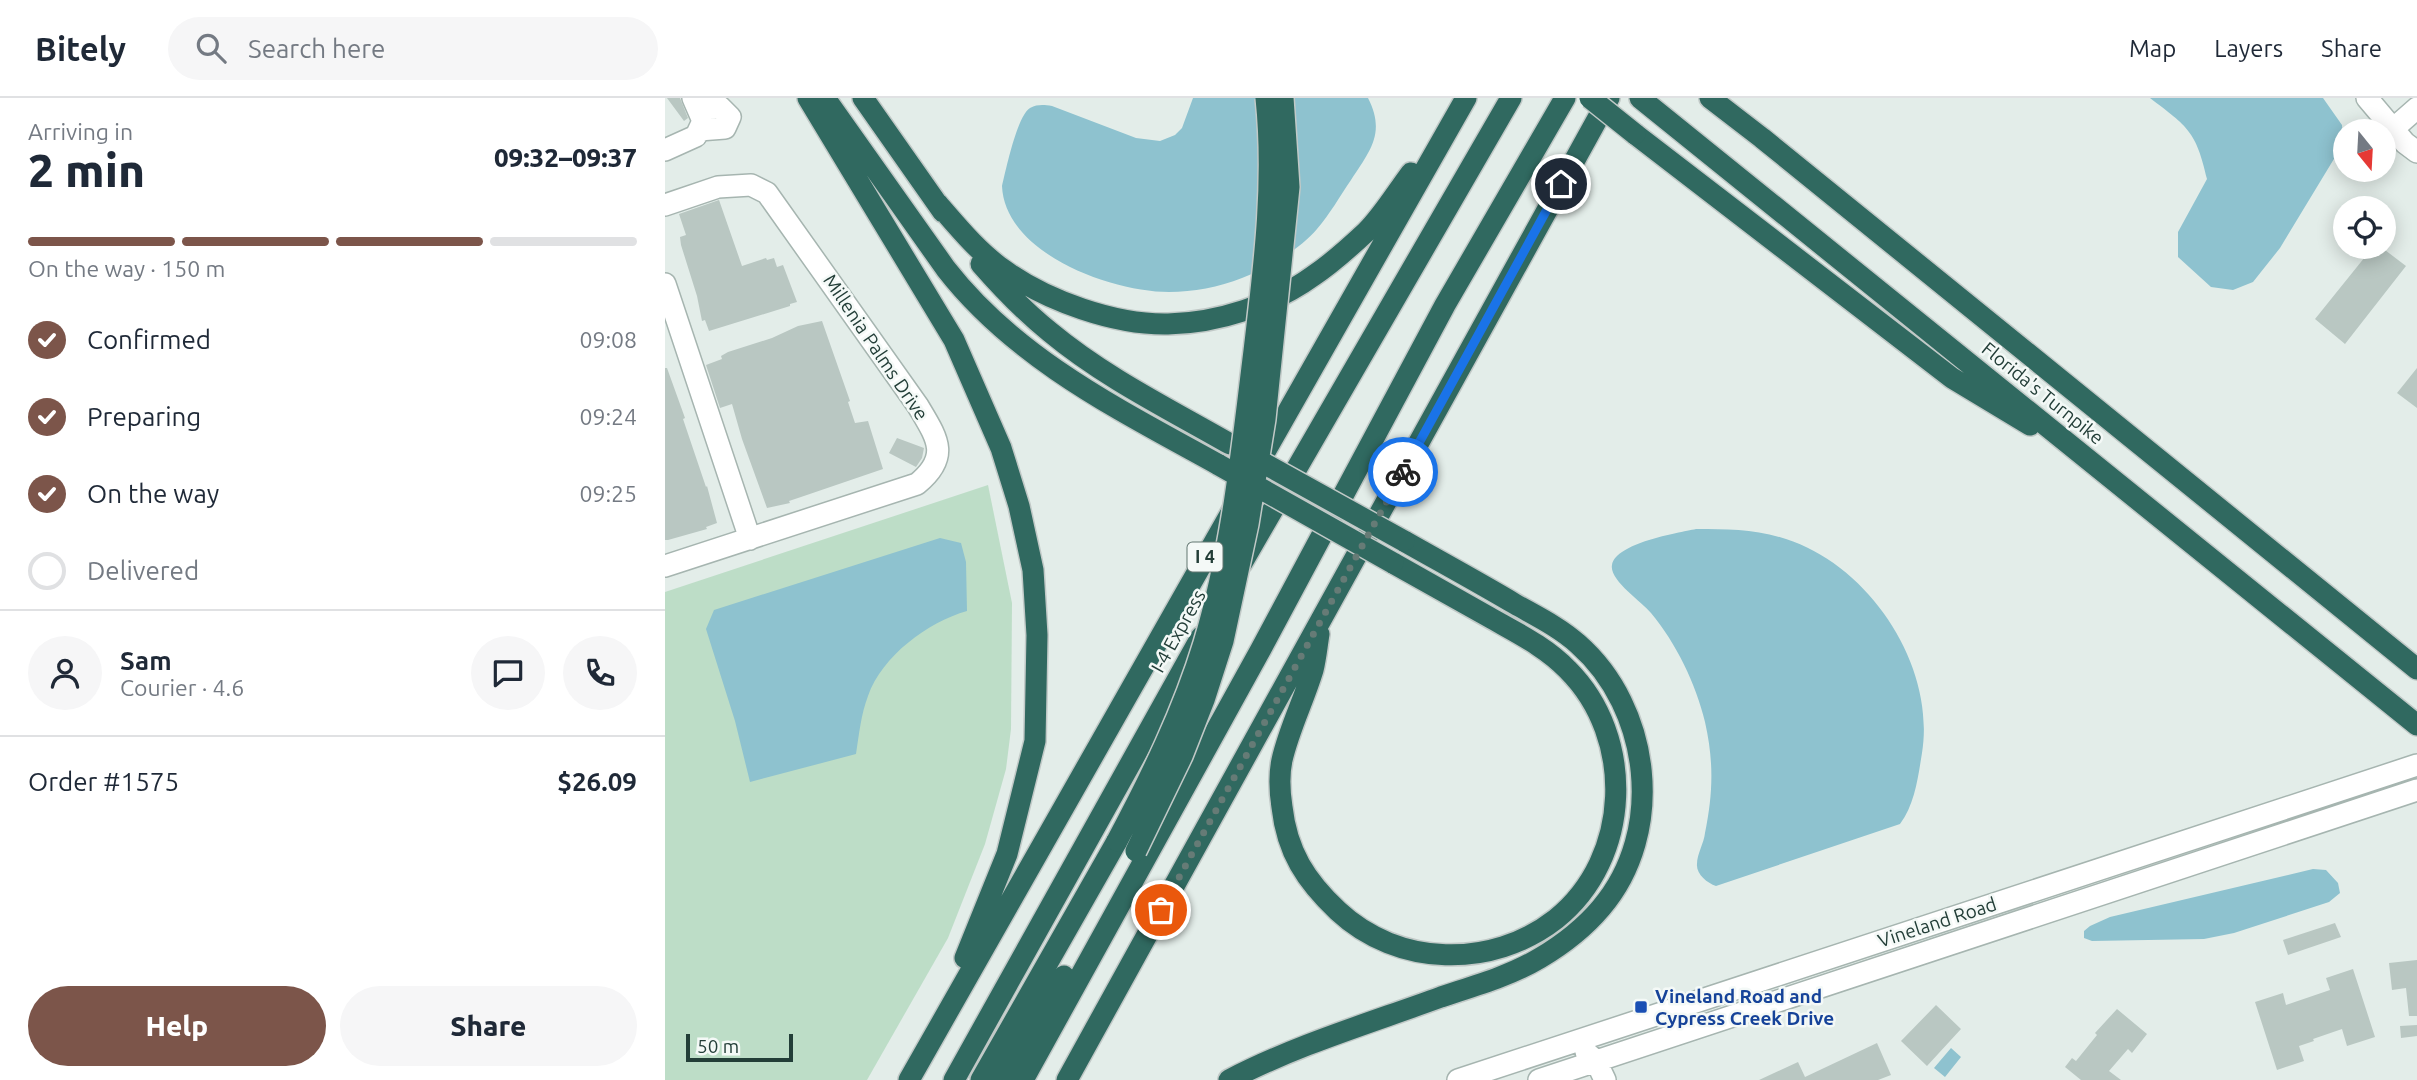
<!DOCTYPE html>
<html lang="en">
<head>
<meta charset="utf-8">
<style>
	body { margin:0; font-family:Ubuntu,sans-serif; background:#f6f6f7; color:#1f2937; height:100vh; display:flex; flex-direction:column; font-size:26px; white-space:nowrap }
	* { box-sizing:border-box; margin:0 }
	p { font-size:23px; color:#747a83 }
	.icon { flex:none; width:38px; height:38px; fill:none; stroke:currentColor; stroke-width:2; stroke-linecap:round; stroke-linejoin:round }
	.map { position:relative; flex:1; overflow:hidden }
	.drawer { display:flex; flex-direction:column; background:#fff; width:665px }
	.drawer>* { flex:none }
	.needle { width:46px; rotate:162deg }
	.controls { position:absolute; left:1668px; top:21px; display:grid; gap:14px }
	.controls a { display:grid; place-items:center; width:63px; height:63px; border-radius:50%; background:#fff; box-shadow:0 4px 18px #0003; font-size:35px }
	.scale { position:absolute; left:21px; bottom:18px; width:107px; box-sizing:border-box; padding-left:7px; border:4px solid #233e38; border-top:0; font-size:19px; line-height:24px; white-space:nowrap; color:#233e38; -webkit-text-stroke:5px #f4f9f7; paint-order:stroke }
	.pin { position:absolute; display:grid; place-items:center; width:60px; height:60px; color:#fff; margin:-30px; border:4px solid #fff; border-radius:50%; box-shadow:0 2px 7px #0007 }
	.courier { position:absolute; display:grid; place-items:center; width:70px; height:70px; margin:-35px; border:5px solid #1a73e8; border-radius:50%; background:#fff; color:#222; box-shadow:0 2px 9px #0007 }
	.summary em { font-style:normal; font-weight:800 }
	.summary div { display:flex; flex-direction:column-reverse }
	.summary { display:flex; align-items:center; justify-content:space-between; height:119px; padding:0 28px }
	h1 { font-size:46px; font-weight:800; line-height:52px }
	.bar { display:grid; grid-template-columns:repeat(4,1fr); gap:10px 7px; align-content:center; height:84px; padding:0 28px }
	.bar i { height:9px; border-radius:5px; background:#e0e1e3 }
	.bar .active { background:#7c554a }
	.bar p { grid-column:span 4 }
	.line { display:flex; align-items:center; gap:18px; padding:0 28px; border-top:2px solid #e0e1e3 }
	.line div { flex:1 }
	.round { display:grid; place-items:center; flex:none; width:74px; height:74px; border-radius:37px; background:#f6f6f7 }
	ol { padding:0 28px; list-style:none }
	li { display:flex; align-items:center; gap:21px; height:77px }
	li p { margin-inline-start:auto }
	li .icon { padding:7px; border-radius:50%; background:#7c554a; color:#fff; stroke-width:4 }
	li:last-child { color:#747a83 }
	li i { width:38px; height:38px; border:4px solid #e0e1e3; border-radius:50% }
	.button { display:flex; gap:14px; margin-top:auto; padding:14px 28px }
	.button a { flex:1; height:80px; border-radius:42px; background:#7c554a; color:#fff; font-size:28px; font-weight:800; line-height:80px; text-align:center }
	.button a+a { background:#f6f6f7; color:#1f2937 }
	header { display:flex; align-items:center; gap:42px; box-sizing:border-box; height:98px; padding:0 35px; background:#fff; border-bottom:2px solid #e0e1e3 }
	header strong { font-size:33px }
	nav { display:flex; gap:38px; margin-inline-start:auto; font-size:24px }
	.search { width:490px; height:63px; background:#f6f6f7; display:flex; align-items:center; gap:18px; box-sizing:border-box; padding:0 24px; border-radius:38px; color:#747a83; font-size:26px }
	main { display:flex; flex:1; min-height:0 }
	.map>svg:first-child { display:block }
	.green { fill:#bdddc7 }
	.water { fill:#8ec2cf }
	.building { fill:#b9c7c2 }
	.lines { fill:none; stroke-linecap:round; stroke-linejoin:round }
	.minor-casing { stroke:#a6b5b0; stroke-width:24 }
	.highway-casing { stroke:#c1c9c7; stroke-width:24 }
	.minor { stroke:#fff; stroke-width:21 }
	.highway { stroke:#306960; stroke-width:21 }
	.highway-bridge-casing { stroke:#c1c9c7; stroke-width:24; stroke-linecap:butt }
	.highway-bridge { stroke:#306960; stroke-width:21 }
	.done { stroke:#667b76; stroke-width:7; stroke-dasharray:0 12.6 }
	.route { stroke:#1a73e8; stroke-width:9 }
	.transit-dot { fill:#1a4fb4; stroke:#f4f9f7; stroke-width:2.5 }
	.labels { text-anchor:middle; stroke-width:5; stroke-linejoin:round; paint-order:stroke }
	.shield { fill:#f4f9f7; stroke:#627671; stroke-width:2 }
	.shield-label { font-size:18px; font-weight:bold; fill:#233e38 }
	.street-label { font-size:19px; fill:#233e38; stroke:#f4f9f7 }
	.transit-label { font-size:19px; font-weight:bold; fill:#164399; stroke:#f4f9f7; text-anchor:start }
</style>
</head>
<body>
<header>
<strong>Bitely</strong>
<div class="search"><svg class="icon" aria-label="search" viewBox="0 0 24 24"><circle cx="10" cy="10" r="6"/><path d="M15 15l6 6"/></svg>Search here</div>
<nav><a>Map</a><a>Layers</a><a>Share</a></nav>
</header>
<main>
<section class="drawer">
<div class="summary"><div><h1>2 min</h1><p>Arriving in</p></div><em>09:32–09:37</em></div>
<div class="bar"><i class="active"></i><i class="active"></i><i class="active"></i><i></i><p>On the way · 150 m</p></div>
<ol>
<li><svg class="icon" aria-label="check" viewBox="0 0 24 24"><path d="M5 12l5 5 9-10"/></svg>Confirmed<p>09:08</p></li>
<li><svg class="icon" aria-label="check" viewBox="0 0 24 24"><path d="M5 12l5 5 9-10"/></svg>Preparing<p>09:24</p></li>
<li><svg class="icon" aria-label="check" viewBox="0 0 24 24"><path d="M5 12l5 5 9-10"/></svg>On the way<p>09:25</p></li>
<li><i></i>Delivered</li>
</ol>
<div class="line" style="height:126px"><a class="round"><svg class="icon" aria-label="person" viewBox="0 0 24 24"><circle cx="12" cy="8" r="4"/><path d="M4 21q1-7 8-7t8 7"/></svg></a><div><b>Sam</b><p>Courier · 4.6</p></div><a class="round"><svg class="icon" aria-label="chat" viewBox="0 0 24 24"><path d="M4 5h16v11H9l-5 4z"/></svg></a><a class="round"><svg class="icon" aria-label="phone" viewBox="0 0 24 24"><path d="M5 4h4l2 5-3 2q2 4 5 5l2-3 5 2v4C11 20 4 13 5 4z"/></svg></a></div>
<div class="line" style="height:91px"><div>Order #1575</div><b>$26.09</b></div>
<div class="button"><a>Help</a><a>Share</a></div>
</section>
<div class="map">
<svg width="1752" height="982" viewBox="0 0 1752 982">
	<rect width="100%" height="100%" fill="#e3ede9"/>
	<path class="green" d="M323,387L347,505L346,631L341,671L320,746L283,840L202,982H0V494Z"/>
	<path class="water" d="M528,0H703C721,35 705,53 686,82C675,98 665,116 652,131C634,152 603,170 577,180C554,189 528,194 504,194C447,194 340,156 337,88C341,72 352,18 365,10C373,6 379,7 387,8L471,40L495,43L510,37L517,30Z
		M1485,0H1658L1677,27L1678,46L1615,150L1588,184L1568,192L1546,189L1513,159V134L1542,81C1531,33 1523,29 1485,0Z
		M1031,431C1063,431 1090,431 1121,441C1205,468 1271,568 1257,655C1253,679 1250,706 1235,726L1051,788C1042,785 1031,776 1032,766C1032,756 1039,745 1040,735C1048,695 1049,664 1040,624C1031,586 1011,545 986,515C976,503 944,482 947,467C951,445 1012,435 1031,431Z
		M275,440L296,445L301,464L302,513C263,524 217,558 203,598C196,616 194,637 191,656L85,684L70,623L41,531L49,512Z
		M1648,771L1661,772L1673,785L1675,795L1664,804L1569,835L1539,841L1427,843L1419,840V833L1425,828L1445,819Z
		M1286,950L1296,959L1280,979L1269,970Z"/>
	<path class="building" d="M2,0H15L23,20L19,23Z
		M54,102L77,168L101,160L102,162L109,160L112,169L118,167L132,204L125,206V208L44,233L40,222L37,223L32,198L16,147L15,139L21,137L14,116Z
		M1708,149H1716L1741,168L1680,246L1650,221Z
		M157,223L185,303L183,304L190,325L203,323L218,371L136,399L124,403L125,405L102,410L77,341L67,306L55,310L41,267L57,261L56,258L63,254L107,240L133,228Z
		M0,270H2L20,320L18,321L41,389L42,388L52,425L41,429L42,431L3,442H0Z
		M1752,270V310L1732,295Z
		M232,340L259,350L257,360L251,369L224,355Z
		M1670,825L1676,839L1623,857L1618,842Z
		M1752,862V918H1744L1741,890L1727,892L1724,865Z
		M1688,871L1710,939L1682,948L1677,931L1648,941L1649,943L1634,948L1639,963L1612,972L1590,904L1618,895L1621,907L1665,892L1661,880Z
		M1271,907L1296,931L1262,968L1236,943Z
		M1452,911L1482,936L1467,955L1463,951L1444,973L1456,982H1416L1400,969L1407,960L1411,963L1432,937L1430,935Z
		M1752,927V938L1736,940L1735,928Z
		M1212,945L1226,977L1213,982H1094L1133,964L1140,979Z"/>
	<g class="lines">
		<g class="minor-casing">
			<path id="minor" d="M1702,0L1740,45L1752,54
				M34,11L55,9L65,19L60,30L34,32
				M1728,31L1752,10
				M0,52L31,38L38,23L28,0
				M0,107L53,89L86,87L102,95L253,308C272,340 286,358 252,386L0,468
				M0,186L85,441
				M921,954L931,963L940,982
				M793,982L1752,667
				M874,982L1752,692"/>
		</g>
		<g class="highway-casing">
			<path id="highway" d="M143,0L289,242L336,350L354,408L368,472L372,537L370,643L342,756L300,860
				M160,0L281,171C352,262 455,312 554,367
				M198,0L278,114
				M975,0L1752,627
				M1045,0L1097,40L1752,571
				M970,36L1287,280L1365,327
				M272,105C292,128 313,154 339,172C382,203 450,227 503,226C553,225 608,207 648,178C666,166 685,149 701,134C718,117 731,95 746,75
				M316,166C337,190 360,214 385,234C439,279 504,311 565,346
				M593,366L801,0
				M577,465L846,0
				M654,536C652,548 651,560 648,572C639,602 624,631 617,662C614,676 615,696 617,709C622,754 641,783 673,813C733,869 827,871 891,821C967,760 970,639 903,572C881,549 852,535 824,519C792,501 760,483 728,465
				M244,982L567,413
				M289,982L536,539
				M316,982L452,743
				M339,982L399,878
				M358,982L596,551L780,207L900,0
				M402,982L944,0
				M564,982C631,947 705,925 776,899C809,888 845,878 875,860C897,847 919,830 936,810C1001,734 986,610 913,546C894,529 871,518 850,506C813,484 776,464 739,443"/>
		</g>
		<use href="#minor" class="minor"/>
		<use href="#highway" class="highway"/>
		<g class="highway-bridge-casing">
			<path id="highway-bridge" d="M925,0L970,36
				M582,356L739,443
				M554,367L728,465
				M452,743C486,679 518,614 539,545C567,451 577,350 589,253C599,169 610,85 601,0
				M471,753L517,658L539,602L558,543L583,426L600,321L624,89L618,0"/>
		</g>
		<use href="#highway-bridge" class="highway-bridge"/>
	</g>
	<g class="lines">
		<path class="done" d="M496,812L738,374"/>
		<path class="route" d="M738,374L896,86"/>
	</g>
	<rect class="transit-dot" x="969" y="902" width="14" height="14" rx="3.5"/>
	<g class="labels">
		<rect class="shield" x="522.5" y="444.5" width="35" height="29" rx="5"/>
		<g class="shield-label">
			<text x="540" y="465">I 4</text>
		</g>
		<g class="street-label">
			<text transform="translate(211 249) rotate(56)" y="7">Millenia Palms Drive</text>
			<text transform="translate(1378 295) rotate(39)" y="7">Florida's Turnpike</text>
			<text transform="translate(513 533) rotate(-61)" y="7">I-4 Express</text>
			<text transform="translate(1272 824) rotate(-18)" y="7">Vineland Road</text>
		</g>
		<g class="transit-label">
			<text x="990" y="905">Vineland Road and<tspan x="990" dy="22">Cypress Creek Drive</tspan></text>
		</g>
	</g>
</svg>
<div class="controls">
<a><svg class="needle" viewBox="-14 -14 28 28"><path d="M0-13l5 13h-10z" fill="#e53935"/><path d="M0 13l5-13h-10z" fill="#747a83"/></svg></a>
<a><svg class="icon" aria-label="locate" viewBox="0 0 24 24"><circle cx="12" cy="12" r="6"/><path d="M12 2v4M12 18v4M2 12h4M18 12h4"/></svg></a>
</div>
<div class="scale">50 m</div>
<div class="pin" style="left:496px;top:812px;background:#ea580c"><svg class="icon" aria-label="bag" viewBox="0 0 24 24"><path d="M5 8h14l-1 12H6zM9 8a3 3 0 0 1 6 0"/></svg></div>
<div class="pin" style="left:896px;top:86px;background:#1f2937"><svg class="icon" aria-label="home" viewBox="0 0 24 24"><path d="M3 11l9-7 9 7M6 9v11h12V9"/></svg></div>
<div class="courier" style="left:738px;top:374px"><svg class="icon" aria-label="bike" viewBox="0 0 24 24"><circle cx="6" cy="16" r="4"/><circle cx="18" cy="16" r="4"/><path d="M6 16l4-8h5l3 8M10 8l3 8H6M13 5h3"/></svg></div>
</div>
</main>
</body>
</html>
